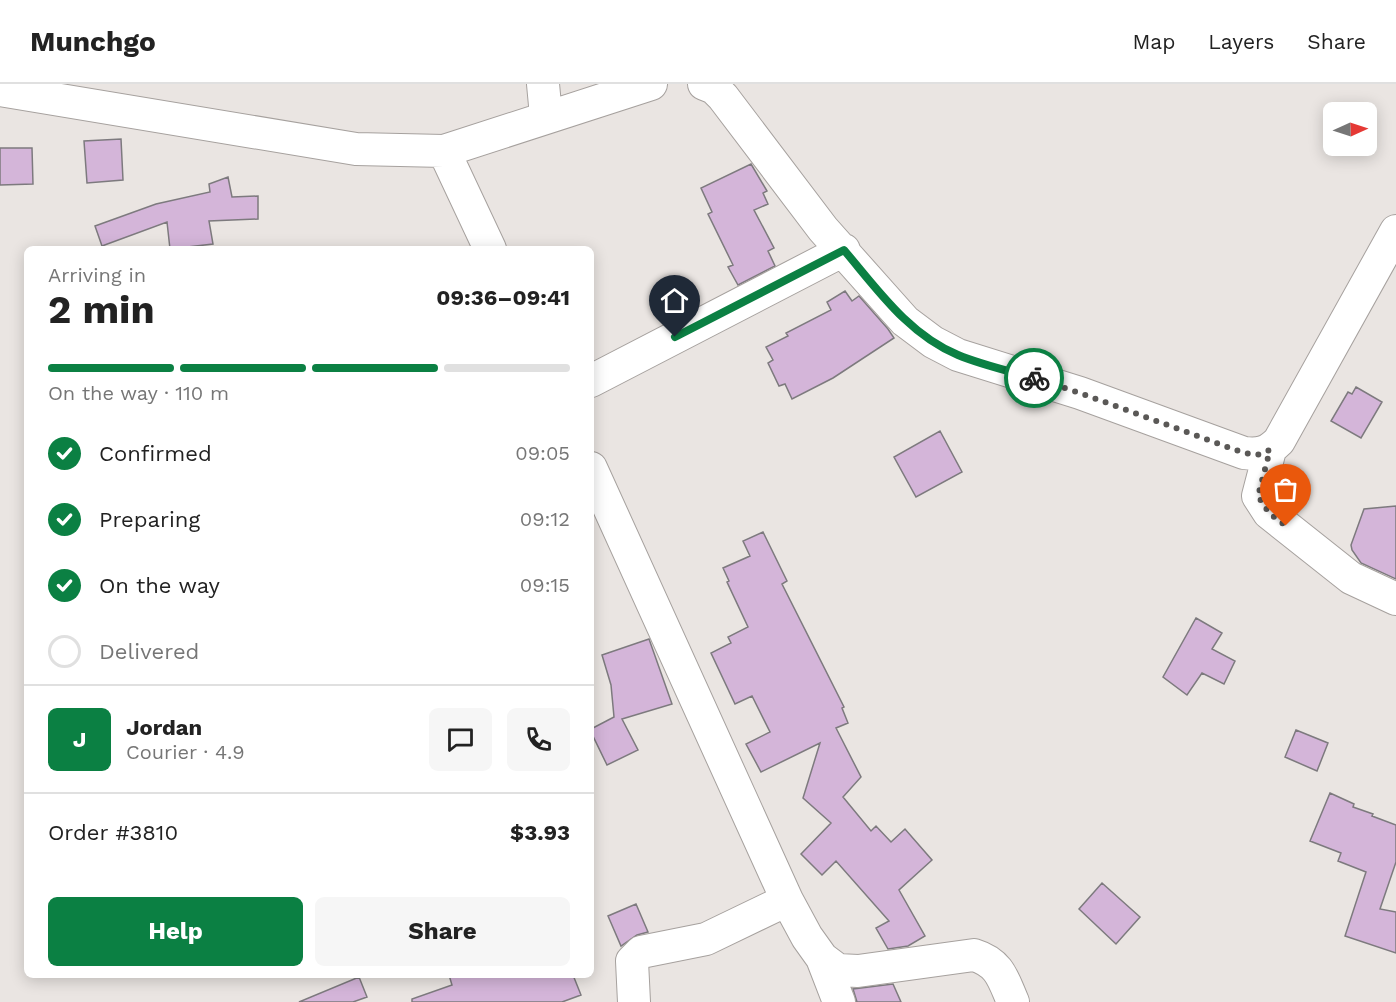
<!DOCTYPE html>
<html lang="en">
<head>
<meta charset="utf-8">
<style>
	body { margin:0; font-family:"Work Sans",sans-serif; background:#f6f6f6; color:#222; height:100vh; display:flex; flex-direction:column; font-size:22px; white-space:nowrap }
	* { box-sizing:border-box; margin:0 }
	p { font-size:20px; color:#767676 }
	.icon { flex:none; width:33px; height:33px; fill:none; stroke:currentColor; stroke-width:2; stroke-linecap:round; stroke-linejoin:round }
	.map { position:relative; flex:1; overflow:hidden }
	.details { position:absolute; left:24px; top:162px; width:570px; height:732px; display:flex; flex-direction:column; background:#fff; border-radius:9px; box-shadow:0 3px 15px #0003 }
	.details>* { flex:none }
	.needle { width:39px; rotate:87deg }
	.controls { position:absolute; left:1323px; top:18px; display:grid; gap:12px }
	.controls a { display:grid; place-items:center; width:54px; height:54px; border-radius:9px; background:#fff; box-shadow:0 3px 15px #0003; font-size:30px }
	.pin { position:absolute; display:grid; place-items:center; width:51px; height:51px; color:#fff; margin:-62px -26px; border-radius:50% 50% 50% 0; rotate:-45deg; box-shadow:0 0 6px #0007 }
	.pin .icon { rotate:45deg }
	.courier { position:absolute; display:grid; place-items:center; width:60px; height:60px; margin:-30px; border:4px solid #0b8043; border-radius:50%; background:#fff; color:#222; box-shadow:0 2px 8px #0007 }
	.head em { font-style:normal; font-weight:700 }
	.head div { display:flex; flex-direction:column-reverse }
	.head { display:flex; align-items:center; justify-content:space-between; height:102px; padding:0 24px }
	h1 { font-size:39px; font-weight:700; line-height:45px }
	.bar { display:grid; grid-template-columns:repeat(4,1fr); gap:9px 6px; align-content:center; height:72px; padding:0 24px }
	.bar i { height:8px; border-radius:4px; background:#e0e0e0 }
	.bar .on { background:#0b8043 }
	.bar p { grid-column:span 4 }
	.line { display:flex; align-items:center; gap:15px; padding:0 24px; border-top:2px solid #e0e0e0 }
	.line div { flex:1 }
	.round { display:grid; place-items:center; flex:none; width:63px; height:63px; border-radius:9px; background:#f6f6f6 }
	ol { padding:0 24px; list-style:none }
	li { display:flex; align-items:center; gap:18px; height:66px }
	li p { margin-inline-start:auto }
	li .icon { padding:6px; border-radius:50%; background:#0b8043; color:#fff; stroke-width:4 }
	li:last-child { color:#767676 }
	li i { width:33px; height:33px; border:3px solid #e0e0e0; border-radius:50% }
	.primary-button { display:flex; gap:12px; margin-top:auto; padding:12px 24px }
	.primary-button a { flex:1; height:69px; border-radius:9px; background:#0b8043; color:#fff; font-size:24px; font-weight:700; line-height:69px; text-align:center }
	.primary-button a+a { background:#f6f6f6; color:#222 }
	header { display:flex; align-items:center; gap:36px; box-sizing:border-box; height:84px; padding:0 30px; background:#fff; border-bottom:2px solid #e0e0e0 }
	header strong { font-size:28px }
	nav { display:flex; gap:33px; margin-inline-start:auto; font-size:21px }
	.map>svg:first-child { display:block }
	.building { fill:#d4b5d9; stroke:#7d7a7e; stroke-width:1.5 }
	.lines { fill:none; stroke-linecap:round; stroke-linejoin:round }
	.minor-casing { stroke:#a6a19e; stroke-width:34 }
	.minor { stroke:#fff; stroke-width:32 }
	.done { stroke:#5a5856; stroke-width:6; stroke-dasharray:0 10.8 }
	.route { stroke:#0b8043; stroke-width:8 }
</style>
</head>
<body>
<header>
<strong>Munchgo</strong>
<nav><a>Map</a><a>Layers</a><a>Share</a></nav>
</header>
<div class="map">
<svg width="1396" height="918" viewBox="0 0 1396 918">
	<rect width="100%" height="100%" fill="#eae5e2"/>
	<path class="building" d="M121,55L123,96L87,99L84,57Z
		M0,64H32L33,100L0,101Z
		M751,80L767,107L763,109L768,120L754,126L774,164L768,167L775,182L738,201L728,183L733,181L708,130L712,128L701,104Z
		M228,93L232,113L258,112V135L209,137L213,160L170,165L167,138L102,162L95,142L156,120L210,108L209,100Z
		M845,207L852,217L859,212L888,245L894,254L833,294L792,315L785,300L779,302L768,279L773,276L766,263L788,252L786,249L831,226L827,218Z
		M1356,303L1382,318L1361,354L1331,337L1348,308L1352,310Z
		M940,347L962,388L916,413L894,373Z
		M1396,422V495L1361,479L1352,466L1351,461L1364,425Z
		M763,448L787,497L782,500L844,623L842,624L848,639L836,644L861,693L843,713L871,747L876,742L891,758L905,745L932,776L899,806L925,852L908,862L888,865L876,844L889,837L836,777L822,791L801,770L831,739L803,714L820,659L761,688L746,660L770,648L752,612L735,620L711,569L731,559L728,553L748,543L727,498L729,497L723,484L750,472L743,457Z
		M1196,534L1222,549L1212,565L1235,577L1224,600L1202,589L1187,611L1163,593Z
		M649,555L672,620L622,635L638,666L607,681L591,648V645L614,633L611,601L602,571Z
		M1296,646L1328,659L1317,687L1285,673Z
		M1330,709L1354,720L1353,723L1373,730L1372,732L1396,741V778L1380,825L1396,828V869L1345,852L1366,788L1338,777L1341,769L1310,757Z
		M1102,799L1140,833L1116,860L1079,825Z
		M636,820L648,848L637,851L621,862L608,832Z
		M449,891H573L581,911L562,918H412V915L452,901Z
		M359,893L367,913L353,918H299Z
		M893,900L901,918H857L853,905Z"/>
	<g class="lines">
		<g class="minor-casing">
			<path id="minor" d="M543,0L546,32
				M704,0L714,4L723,13L823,145L905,237L933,258L958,271L1080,309L1244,369C1260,371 1268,368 1279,357L1396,147
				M0,6L356,65L444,67L651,0
				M444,67L490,165
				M591,297L844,166
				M1270,366L1258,412L1269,429L1351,494L1396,515
				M591,384L787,816L807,853L822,874L838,886L858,887L974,871C1000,879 1003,895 1013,918
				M822,874L839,918
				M634,918L632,877L641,868L706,855L787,816"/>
		</g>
		<use href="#minor" class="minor"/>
	</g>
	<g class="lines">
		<path class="done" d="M1034,294L1080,309L1244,369L1257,371L1270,366L1258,412L1269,429L1286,442"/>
		<path class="route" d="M675,253L844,166C877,205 909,251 958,271C982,281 1009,287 1034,294"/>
	</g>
</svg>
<div class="controls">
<a><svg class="needle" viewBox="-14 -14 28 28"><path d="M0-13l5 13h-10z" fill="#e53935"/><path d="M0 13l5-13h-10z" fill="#767676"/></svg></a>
</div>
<div class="pin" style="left:1286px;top:442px;background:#ea580c"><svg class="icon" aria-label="bag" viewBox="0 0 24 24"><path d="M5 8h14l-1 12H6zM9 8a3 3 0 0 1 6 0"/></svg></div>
<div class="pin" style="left:675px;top:253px;background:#1f2937"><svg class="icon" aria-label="home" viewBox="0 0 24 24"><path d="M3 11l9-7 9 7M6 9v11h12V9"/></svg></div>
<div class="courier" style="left:1034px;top:294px"><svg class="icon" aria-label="bike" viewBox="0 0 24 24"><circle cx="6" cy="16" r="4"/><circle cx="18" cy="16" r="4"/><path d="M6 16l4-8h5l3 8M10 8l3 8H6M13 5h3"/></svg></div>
<section class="details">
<div class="head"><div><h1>2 min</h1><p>Arriving in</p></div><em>09:36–09:41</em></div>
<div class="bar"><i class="on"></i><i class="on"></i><i class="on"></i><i></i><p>On the way · 110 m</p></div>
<ol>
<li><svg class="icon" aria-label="check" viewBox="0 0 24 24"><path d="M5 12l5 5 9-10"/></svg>Confirmed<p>09:05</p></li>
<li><svg class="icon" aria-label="check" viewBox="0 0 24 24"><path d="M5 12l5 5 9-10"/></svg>Preparing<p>09:12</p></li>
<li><svg class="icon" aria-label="check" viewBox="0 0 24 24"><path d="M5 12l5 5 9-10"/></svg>On the way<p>09:15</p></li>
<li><i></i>Delivered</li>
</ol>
<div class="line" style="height:108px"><b class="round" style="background:#0b8043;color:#fff">J</b><div><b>Jordan</b><p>Courier · 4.9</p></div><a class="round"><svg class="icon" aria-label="chat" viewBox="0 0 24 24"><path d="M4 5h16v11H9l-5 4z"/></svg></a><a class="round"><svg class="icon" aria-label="phone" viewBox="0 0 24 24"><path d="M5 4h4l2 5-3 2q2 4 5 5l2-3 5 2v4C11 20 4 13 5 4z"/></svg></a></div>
<div class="line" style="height:78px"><div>Order #3810</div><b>$3.93</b></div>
<div class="primary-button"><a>Help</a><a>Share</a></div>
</section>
</div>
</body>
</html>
